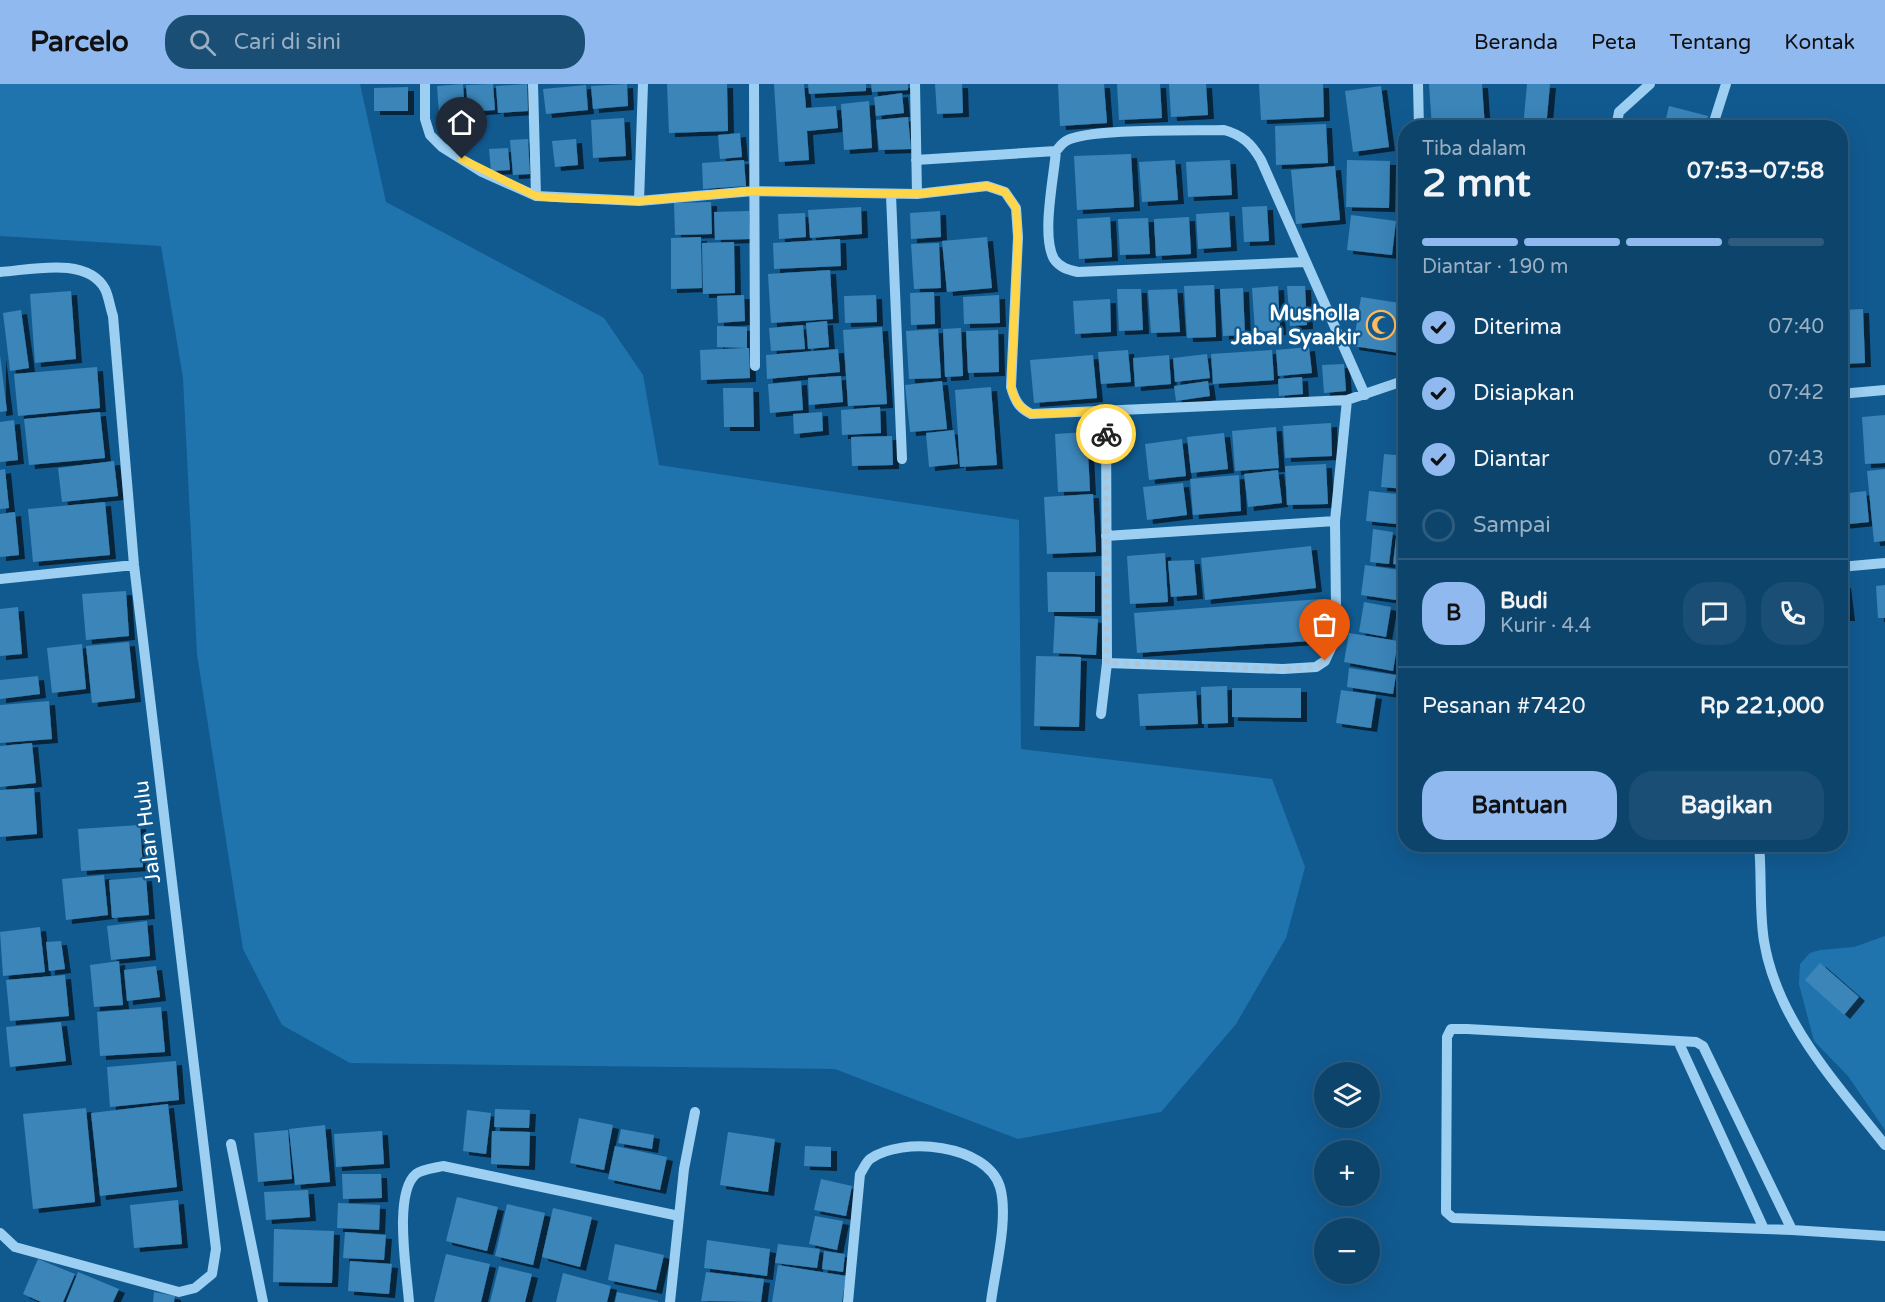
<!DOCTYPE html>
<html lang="id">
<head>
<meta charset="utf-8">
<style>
	body { margin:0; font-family:"Varela Round",sans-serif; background:#1b4e74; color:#f1f3f6; height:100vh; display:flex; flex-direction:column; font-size:22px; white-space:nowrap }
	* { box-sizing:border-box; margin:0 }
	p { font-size:20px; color:#9ab0c2 }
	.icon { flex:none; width:33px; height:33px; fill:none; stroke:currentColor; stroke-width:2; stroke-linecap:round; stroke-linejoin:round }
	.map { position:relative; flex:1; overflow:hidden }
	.details { position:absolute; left:1398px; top:36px; width:450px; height:732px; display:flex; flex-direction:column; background:#0d446c; border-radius:24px; box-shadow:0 6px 24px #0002,0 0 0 2px #2d5c7f }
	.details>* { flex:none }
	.buttons { position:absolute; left:1314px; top:978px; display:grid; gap:12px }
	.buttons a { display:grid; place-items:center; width:66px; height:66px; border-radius:50%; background:#0d446c; box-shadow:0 6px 24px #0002,0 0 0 2px #2d5c7f; font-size:30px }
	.pin { position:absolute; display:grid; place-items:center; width:51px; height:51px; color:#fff; margin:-62px -26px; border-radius:50% 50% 50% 0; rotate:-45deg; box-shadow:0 0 6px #0007 }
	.pin .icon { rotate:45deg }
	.courier { position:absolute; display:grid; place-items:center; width:60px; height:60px; margin:-30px; border:4px solid #ffd54a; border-radius:50%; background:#fff; color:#222; box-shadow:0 2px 8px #0007 }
	.head em { font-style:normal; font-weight:700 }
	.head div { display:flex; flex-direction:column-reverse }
	.head { display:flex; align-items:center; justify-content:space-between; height:102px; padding:0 24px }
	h1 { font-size:39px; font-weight:700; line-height:45px }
	.bar { display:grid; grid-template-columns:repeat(4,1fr); gap:9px 6px; align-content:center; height:72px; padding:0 24px }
	.bar i { height:8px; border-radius:4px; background:#2d5c7f }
	.bar .on { background:#90b9f0 }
	.bar p { grid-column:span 4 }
	.line { display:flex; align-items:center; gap:15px; padding:0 24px; border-top:2px solid #2d5c7f }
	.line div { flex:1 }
	.round { display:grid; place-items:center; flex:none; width:63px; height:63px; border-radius:24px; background:#1b4e74 }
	ol { padding:0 24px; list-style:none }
	li { display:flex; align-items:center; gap:18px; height:66px }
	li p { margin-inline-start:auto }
	li .icon { padding:6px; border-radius:50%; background:#90b9f0; color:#111; stroke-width:4 }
	li:last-child { color:#9ab0c2 }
	li i { width:33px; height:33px; border:3px solid #2d5c7f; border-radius:50% }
	.primary-button { display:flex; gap:12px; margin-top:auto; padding:12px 24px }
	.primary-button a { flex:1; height:69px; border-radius:24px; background:#90b9f0; color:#111; font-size:24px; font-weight:700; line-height:69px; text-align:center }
	.primary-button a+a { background:#1b4e74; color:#f1f3f6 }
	header { display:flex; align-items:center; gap:36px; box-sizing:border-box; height:84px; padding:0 30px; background:#90b9f0; color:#111 }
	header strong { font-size:28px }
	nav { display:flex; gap:33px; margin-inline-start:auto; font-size:21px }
	.search { width:420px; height:54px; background:#1b4e74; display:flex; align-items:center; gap:15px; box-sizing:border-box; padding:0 21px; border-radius:24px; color:#9ab0c2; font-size:22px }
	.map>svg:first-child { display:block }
	.green { fill:#2074ae }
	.building { fill:#3a85b9; filter:url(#shadow) }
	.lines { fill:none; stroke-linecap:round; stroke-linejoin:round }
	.minor { stroke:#9ccff2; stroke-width:10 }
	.done { stroke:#acc5d8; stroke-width:6; stroke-dasharray:0 10.8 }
	.route { stroke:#ffd54a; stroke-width:8 }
	.labels { text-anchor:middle; stroke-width:4.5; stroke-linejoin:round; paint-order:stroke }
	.poi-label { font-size:21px; font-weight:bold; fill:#fff; stroke:#115a90; text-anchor:end }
	.street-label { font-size:21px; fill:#fff; stroke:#115a90 }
</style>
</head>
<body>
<header>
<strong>Parcelo</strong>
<div class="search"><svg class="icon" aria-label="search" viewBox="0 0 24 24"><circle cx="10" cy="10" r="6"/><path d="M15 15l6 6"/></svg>Cari di sini</div>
<nav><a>Beranda</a><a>Peta</a><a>Tentang</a><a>Kontak</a></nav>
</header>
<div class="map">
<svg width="1885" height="1218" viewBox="0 0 1885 1218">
	<defs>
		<filter id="shadow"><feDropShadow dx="6" dy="4" stdDeviation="0" flood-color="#0009"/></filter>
	</defs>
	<rect width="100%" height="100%" fill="#115a90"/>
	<path class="green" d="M0,0H360L386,118L604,234L643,291L659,381L1019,436L1021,665L1272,695L1305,783L1286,854L1236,940L1161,1028L1018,1055L835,985L350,979L282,941L243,865L197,570L183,294L161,162L0,152Z
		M1885,852V1046L1848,992L1814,957L1799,900L1800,880L1810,869L1820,866L1854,863Z"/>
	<path class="building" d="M463,0L465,28L439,30L437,2Z
		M493,0L495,26L468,28L466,1Z
		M527,0L528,27L498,29L496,2Z
		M627,0L628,22L593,25L591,2Z
		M667,0H727L728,47L669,49Z
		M774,0H804L806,24L836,22L838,44L807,47L809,76L779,78Z
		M808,0H866V7L809,10Z
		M871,0H908V6L872,8Z
		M935,0H962L963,29L937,30Z
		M1058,0H1104L1107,39L1060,42Z
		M1117,0H1160L1162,34L1119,36Z
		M1169,0H1206L1208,31L1171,33Z
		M1259,0H1323L1324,33L1261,36Z
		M1429,0H1482L1485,44H1432Z
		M1527,0H1550L1546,44H1523Z
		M586,1L588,26L546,30L543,5Z
		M1381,2L1389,63L1353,68L1345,7Z
		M408,3V27H374V4Z
		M902,9L904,29L876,32L874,13Z
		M869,17L872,64L844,66L841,20Z
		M1669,22L1708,32L1705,44L1664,43Z
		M908,33L911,65L879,66L876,36Z
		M624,34L626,72L593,74L591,36Z
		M1326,40L1328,79L1276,81L1275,42Z
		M740,49L742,73L720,75L718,51Z
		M528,55L530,90L513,91L510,56Z
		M576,55L578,81L555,83L552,57Z
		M508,64L510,86L491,87L489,65Z
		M1131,70L1134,123L1077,126L1074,72Z
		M744,76L746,102L703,105L702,79Z
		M1175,76L1178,116L1142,118L1139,78Z
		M1230,76L1232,111L1188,113L1186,78Z
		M1347,76L1390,77L1389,124L1346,123Z
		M1335,82L1340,136L1296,140L1291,86Z
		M711,118L712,150L675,151L674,119Z
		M1267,122L1269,157L1244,158L1242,123Z
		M861,123L862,150L810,154L808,126Z
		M749,127L750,155L715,156L714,128Z
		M940,127L941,153L911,155L910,129Z
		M1229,128L1231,163L1198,165L1196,130Z
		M805,129L806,153L779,155L778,130Z
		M1351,131L1396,137L1392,171L1347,166Z
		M1110,133L1112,173L1079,175L1077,135Z
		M1189,133L1191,170L1156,172L1154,135Z
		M1148,134L1150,170L1120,171L1118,135Z
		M701,153L702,204L671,205V154Z
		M987,153L992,204L947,208L942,157Z
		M840,155L841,182L774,185L773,159Z
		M734,158L735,209L703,210L702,159Z
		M939,159L941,204L914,205L911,160Z
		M830,186L833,235L771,239L768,190Z
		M1214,201L1216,253L1187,254L1184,202Z
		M1278,202L1280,247L1255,248L1252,204Z
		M1287,202H1305L1307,241L1290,242Z
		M1243,204L1245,251L1223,252L1220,205Z
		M1117,205H1141L1143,246L1119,247Z
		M1177,205L1180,248L1151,249L1148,206Z
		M71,207L76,275L35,279L30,210Z
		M934,208L935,240L911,241L910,209Z
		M744,211L745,237L718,239L717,212Z
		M876,211L877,238L845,239L844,212Z
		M999,211L1000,239L964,240L963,213Z
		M1361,213L1406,220V270L1353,262Z
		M1110,215L1111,248L1075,250L1073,217Z
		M1863,225L1865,279L1840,280V226Z
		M21,226L29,284L10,287L3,229Z
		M827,237L829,263L808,265L806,239Z
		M803,241L805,265L771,267L769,244Z
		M717,242L747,243V264L717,263Z
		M882,243L887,320L848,322L843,246Z
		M961,244L963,292L945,293L943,245Z
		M938,245L941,294L909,295L906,247Z
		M998,246L999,288L968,289L966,247Z
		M1309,263L1312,289L1278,292L1276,266Z
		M746,264H749L750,294L701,296L700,266Z
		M838,265L840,288L767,295L766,271Z
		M1128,266L1131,298L1101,300L1098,268Z
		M1272,266L1274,296L1213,300L1211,270Z
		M1207,270L1210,294L1175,298L1173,274Z
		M0,271L7,327L0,328Z
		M1093,271L1097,314L1034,319L1030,276Z
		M1169,271L1171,300L1135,303L1133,274Z
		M1344,280L1346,307L1324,309L1322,281Z
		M97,283L100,324L18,332L14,290Z
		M841,292L843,318L809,321L808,294Z
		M1302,293L1303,310L1279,312L1278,295Z
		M801,297L803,326L770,329L768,300Z
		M942,297L947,345L910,348L905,301Z
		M1208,297L1210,312L1176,317L1174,302Z
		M991,303L997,381L960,383L955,306Z
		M723,304H753L754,343H724Z
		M1399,321H1406V363L1402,364Z
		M880,323L881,349L842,351L841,326Z
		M100,328L105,374L29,381L24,335Z
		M822,328L823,347L794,350L793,330Z
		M1885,331V379L1865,380L1862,333Z
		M14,336L18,376L0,378V338Z
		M1331,339L1332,372L1285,374L1283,342Z
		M1276,343L1279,384L1235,387L1232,347Z
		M954,346L958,380L929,383L926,349Z
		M1087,348L1090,407L1058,408L1055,350Z
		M1224,349L1228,385L1191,389L1187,353Z
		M892,352L893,381L852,382L851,353Z
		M1182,355L1186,392L1149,396L1145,360Z
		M1384,370L1406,372V405L1381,403Z
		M114,377L118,412L62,418L58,384Z
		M1326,380L1328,420L1287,421L1285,382Z
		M5,385L9,424L0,425V386Z
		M1885,385V457L1874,458L1867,387Z
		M1278,386L1282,419L1248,423L1244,390Z
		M1239,391L1241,427L1193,431L1190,395Z
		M1183,399L1187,431L1147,436L1143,403Z
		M1369,407L1406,411V441L1366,437Z
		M1866,407L1869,438L1840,441V410Z
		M1093,410L1096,468L1047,470L1044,413Z
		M105,418L110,471L33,478L28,425Z
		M15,428L19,471L0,473V430Z
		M1373,445L1393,448L1389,480L1370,478Z
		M1397,445L1406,446V482L1393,480Z
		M1311,462L1316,504L1205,516L1201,474Z
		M1165,469L1168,518L1130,520L1127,472Z
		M1194,476L1197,511L1171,513L1168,477Z
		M1365,481L1406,487L1403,517L1361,511Z
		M1047,488H1095V528H1048Z
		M1845,500L1849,533H1840V501Z
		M1885,501V534H1878L1876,502Z
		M126,507L129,552L86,556L82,510Z
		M1321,515L1324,556L1137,569L1134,529Z
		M1364,518L1391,523L1386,553L1359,548Z
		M18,523L22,570L0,572V525Z
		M1055,532L1098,535L1096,571L1053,569Z
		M1349,549L1398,557L1393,587L1344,578Z
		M129,558L135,614L92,619L86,562Z
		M82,560L86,605L52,609L47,564Z
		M1036,572L1081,573L1079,643L1034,642Z
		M1349,584L1396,591L1393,610L1347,603Z
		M38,592L40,610L0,615V596Z
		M1227,602L1228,639L1202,640L1201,603Z
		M1232,604H1301V634L1232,633Z
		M1341,606L1376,611L1371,644L1336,639Z
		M1196,607L1198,640L1140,642L1138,610Z
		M49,617L52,655L0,659V621Z
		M32,659L36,699L0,703V662Z
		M34,704L37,750L0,753V706Z
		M140,741L143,783L81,787L78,745Z
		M104,791L108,831L66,836L62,795Z
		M146,793L149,831L112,834L109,796Z
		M147,837L150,872L111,876L107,842Z
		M40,843L45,888L3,892L0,848Z
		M61,857L65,885L49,887L46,858Z
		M119,877L123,921L94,923L90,881Z
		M1820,879L1859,913L1844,931L1805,896Z
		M156,882L160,913L127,917L124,886Z
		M65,891L69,932L10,937L6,896Z
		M161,923L165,968L100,972L97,928Z
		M61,938L66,977L10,983L6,943Z
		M176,977L179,1016L110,1023L107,983Z
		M168,1020L177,1103L100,1112L91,1029Z
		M86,1024L95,1118L33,1125L23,1030Z
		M495,1025L530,1026L529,1044L494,1043Z
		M467,1026L491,1029L486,1070L463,1067Z
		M579,1034L613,1041L604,1086L570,1079Z
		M325,1041L330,1098L295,1101L289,1045Z
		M621,1045L654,1051L652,1065L618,1059Z
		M288,1046L292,1095L258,1098L254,1049Z
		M382,1047L384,1080L336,1083L334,1050Z
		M492,1047L530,1048L529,1082L491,1080Z
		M728,1048L775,1055L768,1108L720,1101Z
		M615,1062L667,1073L660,1106L608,1095Z
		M805,1062L831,1063V1083L804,1082Z
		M342,1090H381L382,1114L343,1115Z
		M821,1095L852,1102L846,1132L814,1126Z
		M308,1106L310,1133L266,1136L264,1108Z
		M457,1113L498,1123L487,1167L446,1157Z
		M178,1116L182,1160L134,1164L130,1121Z
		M338,1119L380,1121L379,1146L337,1144Z
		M507,1120L545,1129L533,1181L495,1172Z
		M553,1124L592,1133L580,1183L542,1173Z
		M815,1132L843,1137L837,1166L809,1160Z
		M274,1145L334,1147L332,1199L273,1198Z
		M345,1148L386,1151L384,1176L343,1174Z
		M707,1156L770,1165L767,1192L704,1184Z
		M615,1160L664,1171L656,1206L608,1196Z
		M778,1160L820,1165L817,1184L775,1179Z
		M824,1167L845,1170L843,1188L822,1185Z
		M446,1170L490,1180L481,1218H434Z
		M38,1175L75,1190L63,1218H41L23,1210Z
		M350,1177L392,1180L389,1210L348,1207Z
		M778,1181L846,1192L842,1218H772Z
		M499,1182L532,1190L525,1218H490Z
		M78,1188L119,1205L113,1218H66Z
		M706,1188L764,1195L761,1218L701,1217Z
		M563,1189L611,1202L607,1218H556Z
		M154,1208L175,1212L174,1218H153Z
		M617,1208L658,1217V1218H615Z"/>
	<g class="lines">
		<path class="minor" d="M425,0V35L430,51L442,63L482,88L536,112L639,117L753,107L917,110L987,102L1005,108L1016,124L1018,153L1011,303C1015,317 1019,324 1031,330L1347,316L1406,296
			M533,0L536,112
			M754,0L755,282
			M915,0L917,110
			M1418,0L1419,44
			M1616,44L1619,28L1650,0
			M1712,44L1726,0
			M916,76L1056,67
			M891,111L902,375
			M639,117L643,0
			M1305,178L1078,188C1069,186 1060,184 1054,175C1041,152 1054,93 1056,67C1059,64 1062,59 1066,57C1088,44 1193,47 1224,46C1242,51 1251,59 1261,76L1365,311
			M0,188C31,186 87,172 105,205C109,213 110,224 113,232L134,481L216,1165L212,1190L195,1204L179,1208L15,1163L0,1149
			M1840,310L1885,306
			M1106,452L1335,437
			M1840,483L1885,479
			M0,495L134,481
			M1107,579L1283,585L1316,583L1325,577L1332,562L1336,525L1335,437L1347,316
			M1101,630L1107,579L1106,327
			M1759,760C1762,792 1759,826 1764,857C1777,937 1837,1000 1885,1061
			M1678,957L1764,1145
			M231,1060L263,1218
			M1792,1146L1703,962L1696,958L1467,945H1451L1447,953L1446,1128L1453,1134L1792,1146L1885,1152
			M409,1218C407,1189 393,1109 416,1090C422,1085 435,1084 443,1082L679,1132
			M670,1218L684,1085L695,1028
			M848,1218L860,1090C863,1086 866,1078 870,1075C902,1052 987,1060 1000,1103C1009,1134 995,1186 991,1218"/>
	</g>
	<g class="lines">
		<path class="done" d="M1106,350L1107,579L1283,585L1316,583L1325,577"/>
		<path class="route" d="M462,75L536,112L556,114L639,117L753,107L917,110L987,102L1005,108L1016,124L1018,153L1011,303C1015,317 1019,324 1032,330L1106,327V350"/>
	</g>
	<defs>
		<g id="mosque-ring" transform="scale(1.5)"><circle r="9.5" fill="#115a90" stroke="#ffba5d" stroke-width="1.5"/><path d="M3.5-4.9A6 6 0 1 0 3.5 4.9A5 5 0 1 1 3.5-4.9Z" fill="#ffba5d"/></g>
	</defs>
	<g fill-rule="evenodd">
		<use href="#mosque-ring" x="1381" y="241"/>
	</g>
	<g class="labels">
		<g class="poi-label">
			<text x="1360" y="236">Musholla<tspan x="1360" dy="24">Jabal Syaakir</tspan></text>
		</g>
		<g class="street-label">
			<text transform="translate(147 748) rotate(-97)" y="7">Jalan Hulu</text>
		</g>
	</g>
</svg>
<div class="buttons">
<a><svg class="icon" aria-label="layers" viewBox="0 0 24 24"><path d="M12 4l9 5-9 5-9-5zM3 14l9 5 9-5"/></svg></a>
<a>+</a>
<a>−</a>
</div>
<div class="pin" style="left:1325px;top:577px;background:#ea580c"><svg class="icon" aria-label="bag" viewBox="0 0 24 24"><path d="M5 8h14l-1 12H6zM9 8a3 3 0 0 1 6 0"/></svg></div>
<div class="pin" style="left:462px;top:75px;background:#1f2937"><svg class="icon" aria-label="home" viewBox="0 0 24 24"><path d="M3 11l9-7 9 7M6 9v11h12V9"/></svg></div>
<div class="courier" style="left:1106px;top:350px"><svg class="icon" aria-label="bike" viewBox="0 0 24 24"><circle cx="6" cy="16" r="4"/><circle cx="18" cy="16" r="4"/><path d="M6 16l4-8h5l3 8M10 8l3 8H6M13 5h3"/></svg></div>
<section class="details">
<div class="head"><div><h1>2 mnt</h1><p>Tiba dalam</p></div><em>07:53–07:58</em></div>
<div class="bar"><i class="on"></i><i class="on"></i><i class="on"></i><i></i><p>Diantar · 190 m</p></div>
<ol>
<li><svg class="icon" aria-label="check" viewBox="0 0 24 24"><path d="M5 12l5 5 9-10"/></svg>Diterima<p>07:40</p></li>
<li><svg class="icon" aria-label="check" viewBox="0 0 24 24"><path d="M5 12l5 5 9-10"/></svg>Disiapkan<p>07:42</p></li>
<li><svg class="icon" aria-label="check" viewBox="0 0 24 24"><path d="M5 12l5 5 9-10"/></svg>Diantar<p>07:43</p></li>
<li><i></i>Sampai</li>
</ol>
<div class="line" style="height:108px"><b class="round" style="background:#90b9f0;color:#111">B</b><div><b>Budi</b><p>Kurir · 4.4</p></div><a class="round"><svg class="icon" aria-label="chat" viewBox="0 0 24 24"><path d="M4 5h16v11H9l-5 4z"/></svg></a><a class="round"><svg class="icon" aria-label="phone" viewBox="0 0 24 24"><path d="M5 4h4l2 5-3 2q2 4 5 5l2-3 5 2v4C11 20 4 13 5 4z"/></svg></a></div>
<div class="line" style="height:78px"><div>Pesanan #7420</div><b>Rp 221,000</b></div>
<div class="primary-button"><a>Bantuan</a><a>Bagikan</a></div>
</section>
</div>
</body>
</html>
